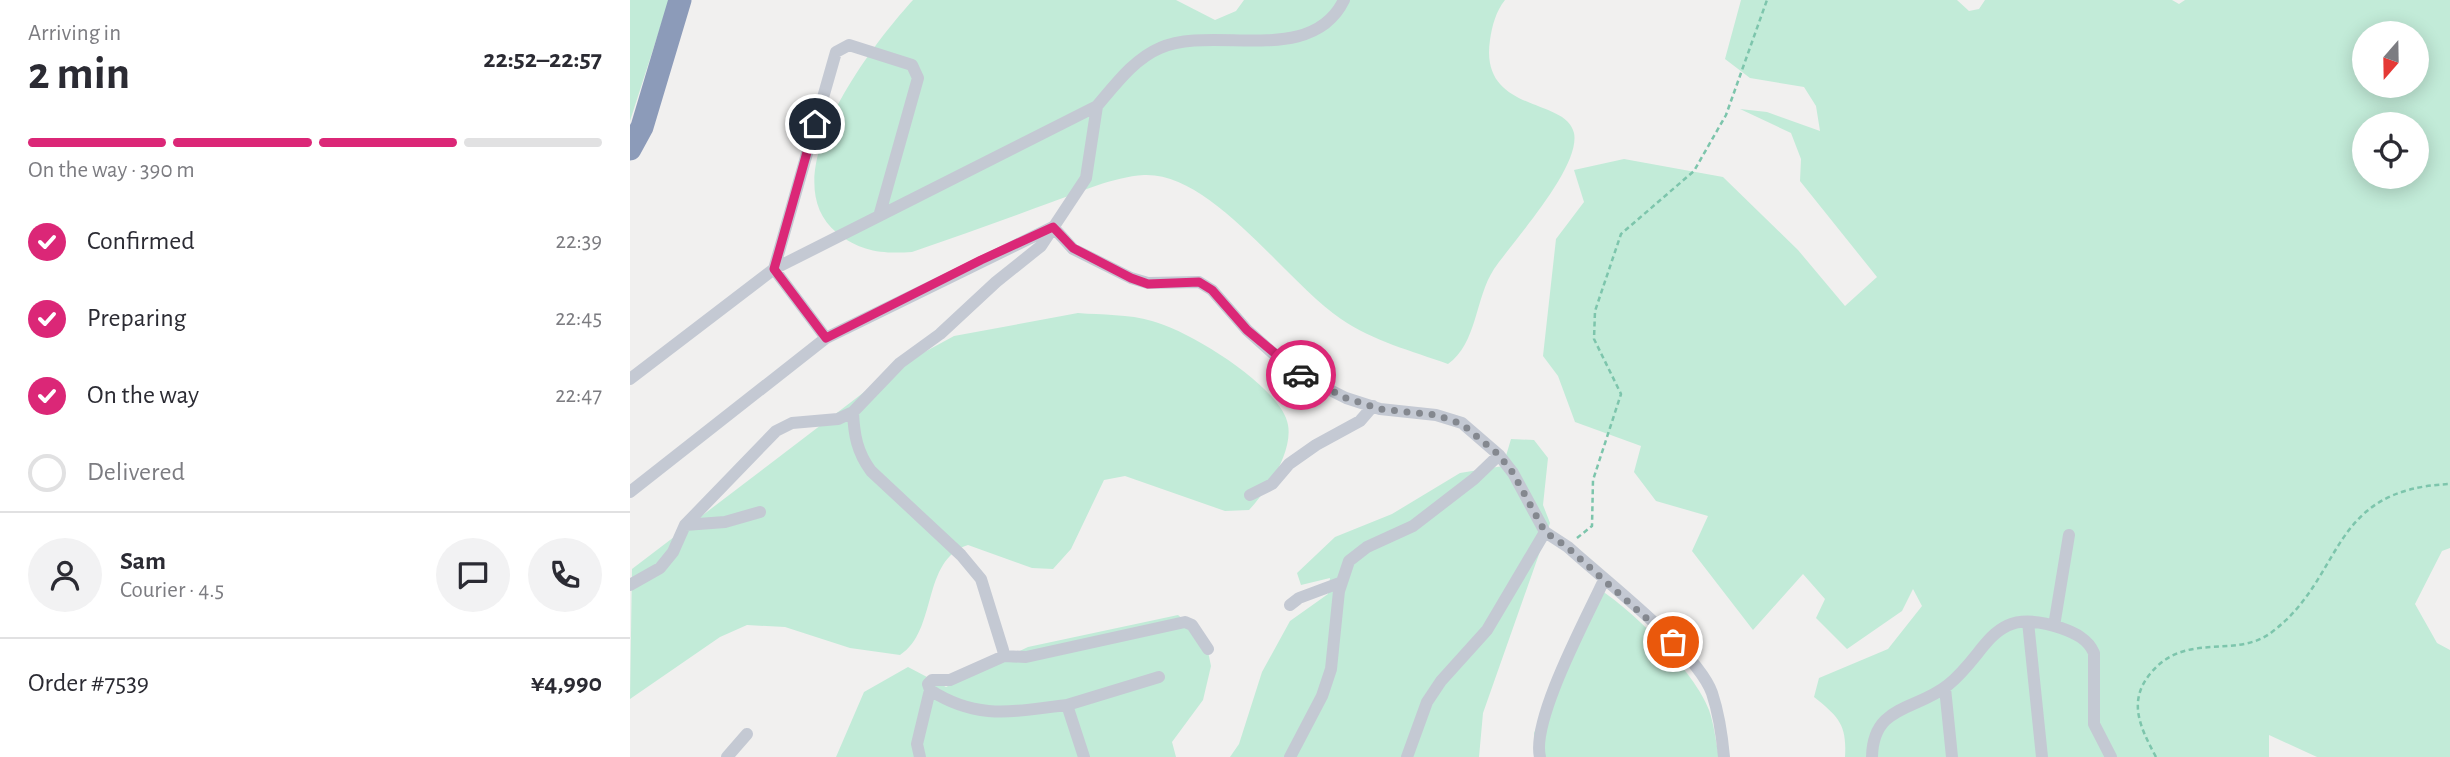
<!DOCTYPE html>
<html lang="en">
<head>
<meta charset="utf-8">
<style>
	body { margin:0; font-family:"Alegreya Sans",sans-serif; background:#f2f2f3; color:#2b2b33; height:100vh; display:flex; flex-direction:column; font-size:26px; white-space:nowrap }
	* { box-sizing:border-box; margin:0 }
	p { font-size:23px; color:#7c7c81 }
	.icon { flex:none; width:38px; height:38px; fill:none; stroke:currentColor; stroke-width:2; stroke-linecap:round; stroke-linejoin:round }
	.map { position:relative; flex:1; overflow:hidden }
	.panel { display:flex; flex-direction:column; background:#fff; width:630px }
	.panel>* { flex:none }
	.needle { width:46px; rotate:200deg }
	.buttons { position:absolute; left:1722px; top:21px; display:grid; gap:14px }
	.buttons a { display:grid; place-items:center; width:77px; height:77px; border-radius:50%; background:#fff; box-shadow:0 4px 18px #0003; font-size:35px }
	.pin { position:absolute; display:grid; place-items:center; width:60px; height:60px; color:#fff; margin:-30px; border:4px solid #fff; border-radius:50%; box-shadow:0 2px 7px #0007 }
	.courier { position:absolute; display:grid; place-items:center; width:70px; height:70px; margin:-35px; border:5px solid #db2777; border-radius:50%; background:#fff; color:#222; box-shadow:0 2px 9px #0007 }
	.overview em { font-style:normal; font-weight:700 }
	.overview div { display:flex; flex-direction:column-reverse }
	.overview { display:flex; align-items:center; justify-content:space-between; height:119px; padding:0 28px }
	h1 { font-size:46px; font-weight:700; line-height:52px }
	.bar { display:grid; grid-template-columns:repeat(4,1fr); gap:10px 7px; align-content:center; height:84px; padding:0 28px }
	.bar i { height:9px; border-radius:5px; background:#e1e1e2 }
	.bar .on { background:#db2777 }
	.bar p { grid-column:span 4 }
	.line { display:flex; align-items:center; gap:18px; padding:0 28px; border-top:2px solid #e1e1e2 }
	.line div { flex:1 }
	.round { display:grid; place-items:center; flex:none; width:74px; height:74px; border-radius:37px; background:#f2f2f3 }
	ol { padding:0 28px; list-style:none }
	li { display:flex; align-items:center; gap:21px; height:77px }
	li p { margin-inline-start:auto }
	li .icon { padding:7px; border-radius:50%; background:#db2777; color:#fff; stroke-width:4 }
	li:last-child { color:#7c7c81 }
	li i { width:38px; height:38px; border:4px solid #e1e1e2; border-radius:50% }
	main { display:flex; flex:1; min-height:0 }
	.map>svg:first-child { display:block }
	.green { fill:#c2ebd8; fill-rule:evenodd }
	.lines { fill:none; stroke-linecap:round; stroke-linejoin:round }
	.path { stroke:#7dc5ac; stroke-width:2.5; stroke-dasharray:5 3.5; stroke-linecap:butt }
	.street { stroke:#c4c9d3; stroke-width:12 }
	.highway { stroke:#8c9bb9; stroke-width:23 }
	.done { stroke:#84888f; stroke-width:7; stroke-dasharray:0 12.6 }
	.route { stroke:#db2777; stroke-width:9 }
</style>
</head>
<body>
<main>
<section class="panel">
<div class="overview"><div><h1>2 min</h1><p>Arriving in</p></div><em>22:52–22:57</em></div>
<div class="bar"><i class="on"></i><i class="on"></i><i class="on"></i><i></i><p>On the way · 390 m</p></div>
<ol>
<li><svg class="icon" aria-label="check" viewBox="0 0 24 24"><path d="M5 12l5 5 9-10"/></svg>Confirmed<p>22:39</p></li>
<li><svg class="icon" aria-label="check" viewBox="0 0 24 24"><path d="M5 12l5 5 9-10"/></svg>Preparing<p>22:45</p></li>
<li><svg class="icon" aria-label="check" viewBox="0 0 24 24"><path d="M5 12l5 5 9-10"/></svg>On the way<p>22:47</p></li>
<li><i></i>Delivered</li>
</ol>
<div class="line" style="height:126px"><a class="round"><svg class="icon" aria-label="person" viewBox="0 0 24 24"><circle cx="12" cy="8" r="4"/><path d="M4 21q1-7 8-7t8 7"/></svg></a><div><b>Sam</b><p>Courier · 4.5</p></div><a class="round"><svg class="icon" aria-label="chat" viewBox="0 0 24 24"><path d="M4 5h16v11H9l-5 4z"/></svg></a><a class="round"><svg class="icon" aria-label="phone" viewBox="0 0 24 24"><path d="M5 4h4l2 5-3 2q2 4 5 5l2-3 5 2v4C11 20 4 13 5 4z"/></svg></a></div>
<div class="line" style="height:91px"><div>Order #7539</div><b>¥4,990</b></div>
</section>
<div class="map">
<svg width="1820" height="757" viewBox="0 0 1820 757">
	<rect width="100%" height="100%" fill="#f1f0ef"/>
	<path class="green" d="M0,0H39L0,121Z
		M283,0H546L585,20L606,11L614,0H875C866,11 862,26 860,40C849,114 936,97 944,133C951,167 884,240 864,269C845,298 847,344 818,364C782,351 743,341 711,319C655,281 582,172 514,175C482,177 451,192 422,202C376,219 329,236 282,252C253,254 231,252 207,233C139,177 242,45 283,0Z
		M1111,0H1327L1339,11L1349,9L1355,0H1542L1549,4L1555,0H1820V548L1812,551L1785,604L1807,643L1820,650V757H1687L1639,735V757H1215C1217,725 1209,717 1184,697L1189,678L1258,649L1292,606L1283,589L1272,611L1217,649L1186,618L1195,599L1173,574L1123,630L1062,551L1078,516L1026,501L1004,472L1011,446L945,422L928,376L913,356L926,239L954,202L944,170L994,159L1093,177L1168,250L1215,306L1247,277L1170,181L1171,159L1161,133L1110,109L1137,112L1190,131L1186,106L1174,87L1120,78L1095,59ZM1734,33H1787V86H1734ZM1734,124H1787V177H1734Z
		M448,313C472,315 499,314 522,321C558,330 652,387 658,425C663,452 637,491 619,510L595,511L495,476L474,480L441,549L423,569L402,568L338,545C291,560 308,631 270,655L220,648L155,627L117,625L90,637L0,699L2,569L267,367L324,336Z
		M881,439L904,440L918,458L913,505L920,523L853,713L849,757H600L609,744L632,672L660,621L698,594L700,578L671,585L667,573L705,537L762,514L830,473L873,466Z
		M967,588C1000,607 1066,673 1079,710C1084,724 1086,742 1089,757H905L904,733Z
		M548,615L575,637L581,666L573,700L542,742L546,757H206L234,692L278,667L316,687L398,647Z"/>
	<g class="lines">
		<path class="path" d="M947,538L962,526L963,480L991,394L964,339L965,311L991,234L1064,171L1096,115L1137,0
			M1526,757C1511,729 1497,702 1520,674C1555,630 1606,660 1642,632C1716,576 1697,489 1820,484"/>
		<path class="street" d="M423,227L443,249L501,278L518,283L569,282L582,290L617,330L646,356L676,378L716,398L750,409L806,415L832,423L869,455L883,473L915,532L938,547C974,580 1067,651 1082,693C1089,714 1092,735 1094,757
			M196,338L144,269L206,52L219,45L282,65L288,78L250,213
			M0,379L144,269L467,106C485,85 504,59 530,48C583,24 681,68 714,0
			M223,412C224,435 227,452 241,471L331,555L351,579L373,650L374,656L320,680H302L298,684L300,690
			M0,492L196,338L423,227
			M620,495L642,484L659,464L686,445L730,421L743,406
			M55,525L95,522L130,512
			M0,585L30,568L43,552L55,525L146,431L162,423L208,419L223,412L270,363L310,334L366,282L411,246L456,178L467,106
			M660,605L669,598L712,582
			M1398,622L1412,757
			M1424,626L1439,535
			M374,656L396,657L555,622L562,625L578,649
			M1315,688L1322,757
			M437,705L529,677
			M97,757L117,734
			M290,757L287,744L300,690C348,721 384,711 437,705L454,757
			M660,757L692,696L701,669L709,591L719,561L737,547L783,526L844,479L869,455
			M777,757L797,702L811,681L857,630L915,532
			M910,757C901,720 957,617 974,580
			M1242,757C1243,704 1286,711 1318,685C1360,651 1361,604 1431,628C1445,633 1458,639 1464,653V724L1481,757"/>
		<path class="highway" d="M0,149L12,127L50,0"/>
	</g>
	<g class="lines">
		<path class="done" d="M671,375L716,398L750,409L806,415L832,424L869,455L883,473L915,532L937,547L1043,642"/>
		<path class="route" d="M185,124L144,269L196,338L351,260L423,227L443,248L501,278L518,284L569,282L582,290L617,330L671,375"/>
	</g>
</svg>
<div class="buttons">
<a><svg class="needle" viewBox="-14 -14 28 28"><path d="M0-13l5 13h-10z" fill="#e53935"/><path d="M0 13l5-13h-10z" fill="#7c7c81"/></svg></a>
<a><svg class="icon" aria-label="locate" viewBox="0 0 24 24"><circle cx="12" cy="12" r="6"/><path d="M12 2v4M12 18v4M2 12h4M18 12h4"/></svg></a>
</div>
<div class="pin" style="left:1043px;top:642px;background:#ea580c"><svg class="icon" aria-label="bag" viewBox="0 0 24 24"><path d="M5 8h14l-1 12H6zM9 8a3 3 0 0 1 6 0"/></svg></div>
<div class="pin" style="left:185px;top:124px;background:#1f2937"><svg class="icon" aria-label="home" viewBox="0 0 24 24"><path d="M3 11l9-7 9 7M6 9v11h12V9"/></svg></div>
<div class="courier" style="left:671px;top:375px"><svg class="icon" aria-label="car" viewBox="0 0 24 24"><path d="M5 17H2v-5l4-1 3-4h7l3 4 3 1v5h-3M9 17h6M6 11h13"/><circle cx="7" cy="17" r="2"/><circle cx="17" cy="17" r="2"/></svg></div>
</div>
</main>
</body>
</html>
